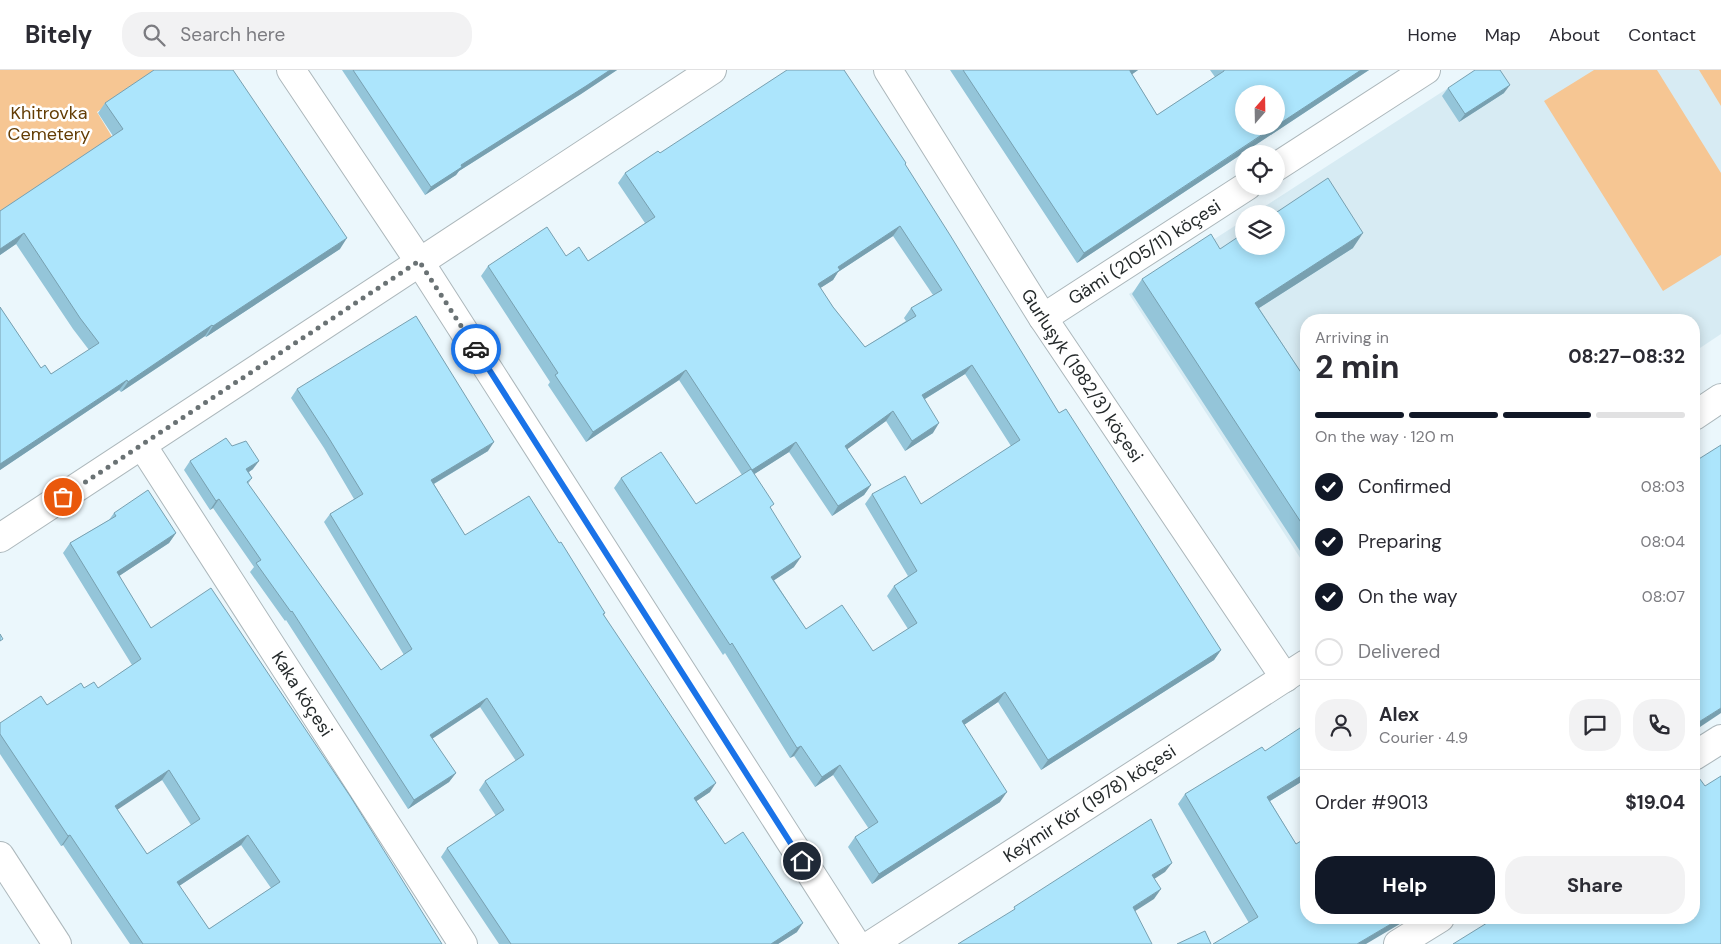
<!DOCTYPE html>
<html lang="en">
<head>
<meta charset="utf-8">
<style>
	body { margin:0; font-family:"DM Sans",sans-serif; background:#f2f2f3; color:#2b2b33; height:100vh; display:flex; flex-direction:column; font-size:19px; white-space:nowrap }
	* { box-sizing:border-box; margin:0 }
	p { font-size:16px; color:#7c7c81 }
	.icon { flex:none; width:28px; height:28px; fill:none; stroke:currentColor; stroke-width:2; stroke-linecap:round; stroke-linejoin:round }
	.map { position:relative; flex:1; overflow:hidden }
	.panel { position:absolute; left:1300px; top:244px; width:400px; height:610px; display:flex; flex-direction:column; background:#fff; border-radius:20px; box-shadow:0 2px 12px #0003 }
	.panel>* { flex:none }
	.needle { width:32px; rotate:20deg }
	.buttons { position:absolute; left:1235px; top:15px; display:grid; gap:10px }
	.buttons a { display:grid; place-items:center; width:50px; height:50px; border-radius:50%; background:#fff; box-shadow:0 2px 12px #0003; font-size:25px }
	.pin { position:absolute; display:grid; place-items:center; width:42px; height:42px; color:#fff; margin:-21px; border:2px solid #fff; border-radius:50%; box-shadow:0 1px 5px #0007 }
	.courier { position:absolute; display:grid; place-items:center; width:50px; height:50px; margin:-25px; border:4px solid #1a73e8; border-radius:50%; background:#fff; color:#222; box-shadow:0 1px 6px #0007 }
	.summary em { font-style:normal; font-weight:700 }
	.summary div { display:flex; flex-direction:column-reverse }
	.summary { display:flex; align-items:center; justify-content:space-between; height:85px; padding:0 15px }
	h1 { font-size:32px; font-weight:700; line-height:38px }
	.bar { display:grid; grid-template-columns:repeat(4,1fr); gap:8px 5px; align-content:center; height:60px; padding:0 15px }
	.bar i { height:6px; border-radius:4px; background:#e1e1e2 }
	.bar .active { background:#111827 }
	.bar p { grid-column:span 4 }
	.line { display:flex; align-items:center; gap:12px; padding:0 15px; border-top:1px solid #e1e1e2 }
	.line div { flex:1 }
	.round { display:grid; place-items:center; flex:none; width:52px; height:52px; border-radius:20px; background:#f2f2f3 }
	ol { padding:0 15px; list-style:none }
	li { display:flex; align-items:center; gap:15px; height:55px }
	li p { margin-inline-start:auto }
	li .icon { padding:5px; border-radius:50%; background:#111827; color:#fff; stroke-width:4 }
	li:last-child { color:#7c7c81 }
	li i { width:28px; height:28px; border:2px solid #e1e1e2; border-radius:50% }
	.cta { display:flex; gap:10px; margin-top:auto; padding:10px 15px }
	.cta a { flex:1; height:58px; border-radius:20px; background:#111827; color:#fff; font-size:20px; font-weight:700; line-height:58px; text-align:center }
	.cta a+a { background:#f2f2f3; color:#2b2b33 }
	header { display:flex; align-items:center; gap:30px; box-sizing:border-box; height:70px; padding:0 25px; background:#fff; border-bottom:1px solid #e1e1e2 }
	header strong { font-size:24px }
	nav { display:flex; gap:28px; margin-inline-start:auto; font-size:18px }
	.search { width:350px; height:45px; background:#f2f2f3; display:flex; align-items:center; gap:12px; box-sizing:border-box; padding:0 18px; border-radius:20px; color:#7c7c81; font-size:19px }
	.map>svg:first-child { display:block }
	.built { fill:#d7ebf3 }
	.green { fill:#f6c693 }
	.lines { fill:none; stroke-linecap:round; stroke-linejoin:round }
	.minor-casing { stroke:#acb7bb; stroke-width:30 }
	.tertiary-casing { stroke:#acb7bb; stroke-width:30 }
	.minor { stroke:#fff; stroke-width:28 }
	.tertiary { stroke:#fff; stroke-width:28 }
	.wall { fill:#94c5d9; fill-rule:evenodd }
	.shaded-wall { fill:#78a0b0 }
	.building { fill:#ace5fc; stroke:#78a0b0; fill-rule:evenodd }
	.done { stroke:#6a7274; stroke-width:5; stroke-dasharray:0 9 }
	.route { stroke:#1a73e8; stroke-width:6 }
	.labels { text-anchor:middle; stroke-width:5; stroke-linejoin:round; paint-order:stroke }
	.park-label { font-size:18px; fill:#633c04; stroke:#fff }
	.street-label { font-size:18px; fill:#252a2b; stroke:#fff }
</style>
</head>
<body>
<header>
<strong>Bitely</strong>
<div class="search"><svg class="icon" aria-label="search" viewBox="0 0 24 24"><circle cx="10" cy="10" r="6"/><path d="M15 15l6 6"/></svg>Search here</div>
<nav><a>Home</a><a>Map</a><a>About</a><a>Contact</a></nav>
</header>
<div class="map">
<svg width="1721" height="874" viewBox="0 0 1721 874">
	<rect width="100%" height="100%" fill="#ebf7fc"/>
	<path class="built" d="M1476,0H1721V264L1694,282V250H1306V497L1129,224L1244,150V176H1276V144H1253Z"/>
	<path class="green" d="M0,0H161L97,42L114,70L0,145Z
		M1594,0H1657L1721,103V185L1663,221L1544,31Z
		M1699,0H1721V36Z"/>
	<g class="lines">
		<g class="minor-casing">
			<g id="minor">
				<path d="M291,0L419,191L856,874"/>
				<path id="s1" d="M888,0L1043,248L1285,608"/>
				<path d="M1276,97L1426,0"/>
				<path id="s2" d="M1043,248L1247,116"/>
				<path d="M1694,346L1721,328"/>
				<path id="s3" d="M142,375L463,874"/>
				<path d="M1694,686L1721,669"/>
				<path d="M0,786L57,874"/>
				<path id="s4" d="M872,874L1306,594"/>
				<path d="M1398,874L1440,848"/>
			</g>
		</g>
		<g class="tertiary-casing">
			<path id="tertiary" d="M0,468L712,0"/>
		</g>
		<use href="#minor" class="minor"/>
		<use href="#tertiary" class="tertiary"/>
	</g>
	<path class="wall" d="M342,0H617L581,24L459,101L456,105L425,125Z
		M950,0H1138L1132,4L1157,45L1215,7L1210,0H1369L1077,193Z
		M1448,18L1504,23L1459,52L1442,26Z
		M105,33L340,179L206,267L205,266L121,322L119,320L0,400V237L41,298L51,304L89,280L73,259L16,174L0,185V141L113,66L98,43Z
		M660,83L905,95L1059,343L1221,580L1214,590L1041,700L998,632L964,655L1000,732L872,814L848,777L855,767L869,759L833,705L815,717L794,686L790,688L725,583L723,585L614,418L621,408L696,434L742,405L679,310L586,372L548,315L550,312L481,206L488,196L566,186L588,191L645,153L618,113L625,103ZM893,166L933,225L911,238L904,248L906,251L865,277L833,237L820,218L833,210L838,202ZM965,304L1011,376L921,434L872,424L865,434L908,506L894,516L887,526L908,559L873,581L806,559L774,510L794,497L771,439L754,404L789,382L832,446L864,425L871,415L847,379L886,351L905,381L933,363L925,329Z
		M1353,178L1259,238L1306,310V490L1132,224L1142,209L1220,179Z
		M297,319L488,381L434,414L465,465L605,543L604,545L710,722L696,731L725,774L797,862L778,874H499L441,787L447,778L496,746L479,720L485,711L516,691L480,637L432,669L456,703L449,712L408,739L286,550L285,551L250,502L254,497L213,438L210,440L184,400L190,391L232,376L253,399L249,402L252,408L248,414L381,600L404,585L324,452L330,444L354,429L324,378L291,328Z
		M114,443L176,463L169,473L119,506L151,558L442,874H130L63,775L61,776L0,684V653L47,635L84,618H98L132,595L63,483L70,473L109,450ZM162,710L191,755L147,784L117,739ZM241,775L271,818L209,859L179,816Z
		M1265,681L1306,709L1270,731L1296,774L1366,874L1249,853L1178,734L1185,724Z"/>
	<path class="shaded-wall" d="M610,0H617L581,24L459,101L456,105L425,125L431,117L461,95Z
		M1130,0H1138L1123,11Z
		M1361,0H1369L1077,193L1084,183Z
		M1510,15L1504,23L1459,52L1465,44Z
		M900,156L893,166L838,202L833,210L811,224L818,214L838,197Z
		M24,163L16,174L0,185V179Z
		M1363,163L1353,178L1245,247L1255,233Z
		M347,168L340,179L206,267L213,256Z
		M212,255L205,266L121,322L128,312Z
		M972,295L965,304L915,335L922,325Z
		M686,300L679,310L586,372L593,362Z
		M127,310L119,320L0,400V394Z
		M893,341L886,351L838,386L845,376Z
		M939,353L933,363L905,381L912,371Z
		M494,372L488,381L425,419L431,410Z
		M796,372L789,382L745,410L752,400Z
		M259,391L253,399L240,408L246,399Z
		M871,415L864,425L832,446L838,436Z
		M219,429L213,438L210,440L216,431Z
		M176,463L169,473L110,512L117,502Z
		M801,487L794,497L764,517L771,507Z
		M1221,580L1214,590L1041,700L1048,690Z
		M1005,622L998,632L955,661L962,651Z
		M487,628L480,637L424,674L430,665Z
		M1721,638V643L1694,661V655Z
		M801,676L794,686L790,688L797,678Z
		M840,695L833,705L815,717L822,707Z
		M169,700L162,710L108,746L115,736Z
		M456,703L449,712L408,739L414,730Z
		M1306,703V709L1260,737L1267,727Z
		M716,713L710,722L688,737L694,728Z
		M1007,722L1000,732L872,814L879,804Z
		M70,765L63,775L61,776L68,766Z
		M248,765L241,775L170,822L177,812Z
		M1172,793L1165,802L1145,815L1152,805Z
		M1161,819L1154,829L1126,847L1133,837Z
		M1401,848H1410L1366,874H1357Z
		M803,853L797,862L778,874H771Z"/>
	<path class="building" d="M154,0H233L347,168L213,256L212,255L128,312L127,310L0,394V237L41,298L45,295L51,304L99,273L80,248L24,163L0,179V141L123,59L105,33Z
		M353,0H610L586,16L461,95L462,97L431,117Z
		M787,0H844L906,93L905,94L950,165L1059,343L1066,339L1221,580L1048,690L1005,622L962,651L1007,722L879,804L855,767L878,752L840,695L822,707L801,676L797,678L732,573L730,575L621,408L661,382L696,434L751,399L774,434L770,437L801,487L771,507L806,559L842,535L873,581L917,553L894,516L917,501L872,424L905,406L921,434L1020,370L972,295L922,325L939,353L912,371L893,341L845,376L871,415L838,436L796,372L752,400L686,300L593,362L555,305L558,303L488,196L547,157L566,186L579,177L588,191L655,147L625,103L658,81L660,83ZM900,156L942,220L911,238L916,246L865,277L833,237L818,214L840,200L838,197Z
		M963,0H1130V1L1157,45L1224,1V0H1361L1276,56V24H1244V56H1275L1084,183Z
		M1475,0H1500L1510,15L1465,44L1448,18Z
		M1328,108L1363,163L1255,233L1306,310V460L1142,209L1211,164L1220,179L1244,163V176H1276V144H1274Z
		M416,246L494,372L431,410L465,465L529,426L559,473L561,472L605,543L603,544L716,713L694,728L725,774L743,762L803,853L771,874H511L447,778L504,740L485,711L524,685L487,628L430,665L456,703L414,730L292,541L291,542L256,493L261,490L219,429L216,431L190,391L226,368L232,376L246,371L259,391L246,399L252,408L247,412L381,600L412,579L330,444L363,424L330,370L297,319Z
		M1721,375V638L1694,655V392Z
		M148,420L176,463L117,502L151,558L211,518L350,726L442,874H143L70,765L68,766L0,664V653L41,626L47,635L81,613L84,618L94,612L98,618L141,589L70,473L116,446L114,443ZM169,700L200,749L147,784L115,736ZM248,765L280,812L209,859L177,812Z
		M0,564L3,569L0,571Z
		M1306,654V703L1267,727L1296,774L1306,768V848H1401L1357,874H1213L1258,847L1185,724L1262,677L1265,681Z
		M1694,701L1705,716L1721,706V874H1453L1495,848H1694Z
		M1151,749L1172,793L1152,805L1161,819L1133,837L1152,874H958L1015,839L1014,837Z
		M1205,861L1211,874H1177Z"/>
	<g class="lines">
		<path class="done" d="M63,427L419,191L476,279"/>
		<path class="route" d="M476,279L802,791"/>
	</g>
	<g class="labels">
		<g class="park-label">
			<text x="49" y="49">Khitrovka<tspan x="49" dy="21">Cemetery</tspan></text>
		</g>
		<g class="street-label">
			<text dy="6" stroke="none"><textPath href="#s2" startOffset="121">Gämi (2105/11) köçesi</textPath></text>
			<text dy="6" stroke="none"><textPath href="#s1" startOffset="362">Gurluşyk (1982/3) köçesi</textPath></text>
			<text dy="6" stroke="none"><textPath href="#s3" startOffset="296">Kaka köçesi</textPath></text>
			<text dy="6" stroke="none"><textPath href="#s4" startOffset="259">Keýmir Kör (1978) köçesi</textPath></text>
		</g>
	</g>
</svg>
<div class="buttons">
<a><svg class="needle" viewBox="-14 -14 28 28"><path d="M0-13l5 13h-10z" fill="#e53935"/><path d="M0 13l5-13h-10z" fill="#7c7c81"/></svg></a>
<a><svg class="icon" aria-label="locate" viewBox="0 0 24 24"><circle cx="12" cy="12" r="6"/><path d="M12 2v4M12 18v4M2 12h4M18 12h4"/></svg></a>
<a><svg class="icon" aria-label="layers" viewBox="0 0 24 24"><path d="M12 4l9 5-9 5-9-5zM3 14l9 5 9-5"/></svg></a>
</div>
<div class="pin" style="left:63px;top:427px;background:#ea580c"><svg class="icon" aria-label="bag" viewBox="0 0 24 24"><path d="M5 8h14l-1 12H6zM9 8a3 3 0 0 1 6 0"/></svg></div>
<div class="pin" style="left:802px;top:791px;background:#1f2937"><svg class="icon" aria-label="home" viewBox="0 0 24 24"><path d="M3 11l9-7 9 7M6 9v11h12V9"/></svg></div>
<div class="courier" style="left:476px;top:279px"><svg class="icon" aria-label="car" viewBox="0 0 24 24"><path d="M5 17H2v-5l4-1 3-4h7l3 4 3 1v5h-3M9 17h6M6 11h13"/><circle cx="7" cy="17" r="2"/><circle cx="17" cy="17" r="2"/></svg></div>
<section class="panel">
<div class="summary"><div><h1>2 min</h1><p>Arriving in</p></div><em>08:27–08:32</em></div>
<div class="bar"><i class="active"></i><i class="active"></i><i class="active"></i><i></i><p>On the way · 120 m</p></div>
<ol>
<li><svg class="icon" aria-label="check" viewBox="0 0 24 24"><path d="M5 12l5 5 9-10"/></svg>Confirmed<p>08:03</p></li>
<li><svg class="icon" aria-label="check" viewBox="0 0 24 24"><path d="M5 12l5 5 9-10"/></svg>Preparing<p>08:04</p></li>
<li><svg class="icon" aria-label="check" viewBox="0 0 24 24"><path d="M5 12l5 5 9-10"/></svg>On the way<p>08:07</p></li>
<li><i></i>Delivered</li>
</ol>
<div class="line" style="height:90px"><a class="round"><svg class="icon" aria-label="person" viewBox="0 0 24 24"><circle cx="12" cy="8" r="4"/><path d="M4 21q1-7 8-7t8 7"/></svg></a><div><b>Alex</b><p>Courier · 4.9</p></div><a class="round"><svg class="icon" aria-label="chat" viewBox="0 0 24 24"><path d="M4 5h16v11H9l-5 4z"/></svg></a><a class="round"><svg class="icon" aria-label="phone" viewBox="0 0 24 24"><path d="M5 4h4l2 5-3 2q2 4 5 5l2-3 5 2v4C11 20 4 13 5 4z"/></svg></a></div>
<div class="line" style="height:65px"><div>Order #9013</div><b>$19.04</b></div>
<div class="cta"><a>Help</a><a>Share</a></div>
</section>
</div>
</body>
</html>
